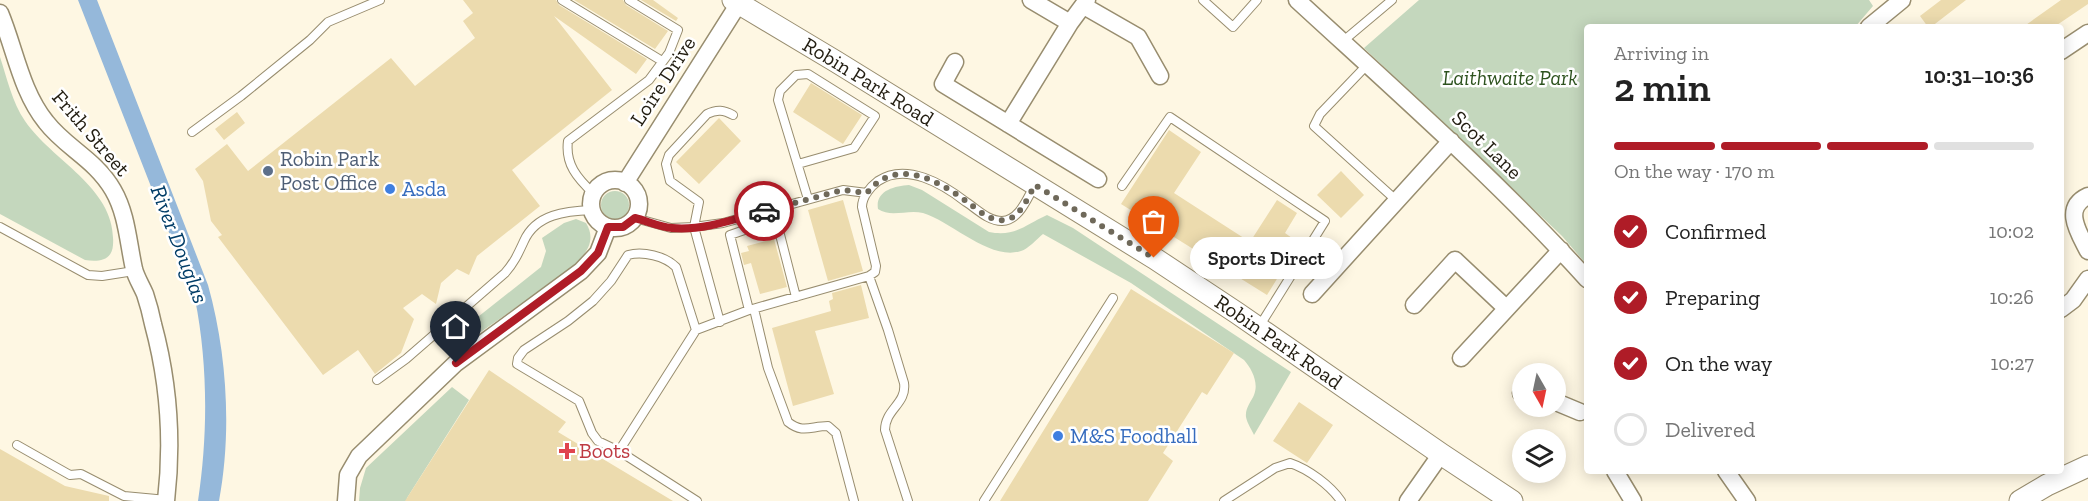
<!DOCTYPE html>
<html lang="en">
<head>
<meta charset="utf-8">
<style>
	body { margin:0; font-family:"Zilla Slab",serif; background:#f2f2f2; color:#222; height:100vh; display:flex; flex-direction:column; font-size:22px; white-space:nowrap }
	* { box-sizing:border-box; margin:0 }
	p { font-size:20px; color:#767676 }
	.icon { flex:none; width:33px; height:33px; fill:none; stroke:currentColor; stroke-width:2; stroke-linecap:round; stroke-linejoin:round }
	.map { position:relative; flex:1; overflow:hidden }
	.details { position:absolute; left:1584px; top:24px; width:480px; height:450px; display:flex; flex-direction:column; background:#fff; border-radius:6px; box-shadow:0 3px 15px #0003 }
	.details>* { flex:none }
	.needle { width:39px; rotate:171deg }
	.buttons { position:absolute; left:1512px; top:363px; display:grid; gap:12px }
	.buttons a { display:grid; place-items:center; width:54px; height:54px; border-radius:50%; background:#fff; box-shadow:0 3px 15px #0003; font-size:30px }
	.pin { position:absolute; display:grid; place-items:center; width:51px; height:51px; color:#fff; margin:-62px -26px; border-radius:50% 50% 50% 0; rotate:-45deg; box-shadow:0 0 6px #0007 }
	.pin .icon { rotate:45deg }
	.courier { position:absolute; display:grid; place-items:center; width:60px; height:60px; margin:-30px; border:4px solid #af1c27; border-radius:50%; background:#fff; color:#222; box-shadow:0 2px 8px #0007 }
	.bubble { position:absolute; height:42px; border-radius:21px; background:#fff; box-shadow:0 3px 15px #0003; font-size:20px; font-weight:600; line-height:42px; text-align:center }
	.head em { font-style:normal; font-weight:600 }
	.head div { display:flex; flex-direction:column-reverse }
	.head { display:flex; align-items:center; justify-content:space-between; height:102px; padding:0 30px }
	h1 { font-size:39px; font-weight:600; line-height:45px }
	.bar { display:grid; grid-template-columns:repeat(4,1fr); gap:9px 6px; align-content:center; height:72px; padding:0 30px }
	.bar i { height:8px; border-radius:4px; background:#e0e0e0 }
	.bar .selected { background:#af1c27 }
	.bar p { grid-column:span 4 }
	ol { padding:0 30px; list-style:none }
	li { display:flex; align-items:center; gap:18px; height:66px }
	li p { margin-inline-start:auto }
	li .icon { padding:6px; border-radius:50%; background:#af1c27; color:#fff; stroke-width:4 }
	li:last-child { color:#767676 }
	li i { width:33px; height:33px; border:3px solid #e0e0e0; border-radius:50% }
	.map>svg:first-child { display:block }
	.green { fill:#c4d7bd }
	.water { fill:#95b8da }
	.building { fill:#ecdbae }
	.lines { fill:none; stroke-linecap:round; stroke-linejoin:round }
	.service-casing { stroke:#988d6f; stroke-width:10 }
	.minor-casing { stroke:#988d6f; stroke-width:19 }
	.tertiary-casing { stroke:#988d6f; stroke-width:23 }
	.service { stroke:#fff; stroke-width:8 }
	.minor { stroke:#fff; stroke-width:16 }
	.tertiary { stroke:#fff; stroke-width:21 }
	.done { stroke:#6f695a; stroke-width:6; stroke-dasharray:0 10.8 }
	.route { stroke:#af1c27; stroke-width:8 }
	.service-dot { fill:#5c6f8a; stroke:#fff; stroke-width:2 }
	.shop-dot { fill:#3f7fe0; stroke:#fff; stroke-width:2 }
	.health-dot { fill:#e0444e; stroke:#fff; stroke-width:2 }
	.labels { text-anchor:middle; stroke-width:5; stroke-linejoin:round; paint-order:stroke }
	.park-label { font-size:21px; font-style:italic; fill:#2d521e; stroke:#fff }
	.street-label { font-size:21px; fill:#221d11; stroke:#fff }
	.service-label { font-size:21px; fill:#4e5e75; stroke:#fff; text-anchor:start }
	.shop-label { font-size:21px; fill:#366cbe; stroke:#fff; text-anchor:start }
	.health-label { font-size:21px; fill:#be3a42; stroke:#fff; text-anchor:start }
	.water-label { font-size:22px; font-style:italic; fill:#003c66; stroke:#fff }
</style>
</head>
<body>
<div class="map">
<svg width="2088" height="501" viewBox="0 0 2088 501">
	<rect width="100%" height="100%" fill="#fef7e3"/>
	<path class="green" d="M1419,0H1869L1873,6L1855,27H1587V265L1562,236L1364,48Z
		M0,57C7,78 12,102 25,121C53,162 117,188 113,245C112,261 98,262 85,260L0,214Z
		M909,185L922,190L989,232C1015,237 1025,225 1047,215L1073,228L1291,372L1254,435C1252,430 1247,423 1246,417C1245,408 1251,402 1254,395C1259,383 1252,369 1244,360L1131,283L1043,234C1037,239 1028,249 1021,251C990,261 952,222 923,213C908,209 891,218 878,209C875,191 894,186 909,185Z
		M601 205a14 14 0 1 1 28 0a14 14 0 1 1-28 0Z
		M576,219L586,223C599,244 581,259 566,273L456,349L447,353L440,347L541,267L546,251L542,238L564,223Z
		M452,387L469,400L407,498V501H359L360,488L366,468Z"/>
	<path class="water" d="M78,0H97L208,285C227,353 232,432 219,501H198C208,435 208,364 195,299Z"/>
	<path class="building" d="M463,0H556L559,5L647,59L636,74L554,16L612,90L512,170L540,206L477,256L469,275L457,269L441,283L436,304L422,294L403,308L414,319L401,353L375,374L358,350L323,375L218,237L222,235L211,221L203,181L195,169L227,144L248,171L391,58L415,86L475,38L463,21L473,13Z
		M574,0H623L626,5L668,31L655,49Z
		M641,0H653L678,18L676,21Z
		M1941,0H1966L1931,27H1928L1920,16Z
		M2061,0H2088V4L2054,27H2023Z
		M811,83L862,115L843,144L793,112Z
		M237,112L245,123L224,140L215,129Z
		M719,118L741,141L699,184L676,162Z
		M1169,130L1201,152L1174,193L1250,242L1277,200L1297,213L1285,233L1299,243L1267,295L1121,204Z
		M1341,171L1364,195L1341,218L1317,195Z
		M843,200L863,271L828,281L808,210Z
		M774,239L787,287L760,294L751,263L744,265L741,253L749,251L747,246Z
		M861,285L869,318L815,331L834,394L793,406L772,328L831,311L829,301L833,299L832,293Z
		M1131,289L1234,353L1207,395L1202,392L1163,453L1173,461L1148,501H1000Z
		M489,370L566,422L558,432L673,501H405Z
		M1299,402L1333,425L1307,463L1273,441Z
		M0,449L65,486L109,496V501H0Z"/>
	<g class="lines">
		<g class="service-casing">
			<path id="service" d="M562,0L662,61
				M1203,0L1233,27L1257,0
				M1342,42L1392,0
				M1367,65L1320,114L1314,126L1397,201
				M192,132L241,96L310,40L328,22L380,0
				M798,164L854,148L875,116L808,74L796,75L780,91L778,100L808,199
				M1122,186L1170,117L1325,221L1259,327
				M594,194C577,178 565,164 568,141L649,80L669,53L678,30L629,0
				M635,218L671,228L694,227L723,223L843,190L867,193
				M0,227L88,275L102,276L134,271
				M869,276L888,330L904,383C907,404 885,409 885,430L908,501
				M754,309L768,368L788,422C803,434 811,426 828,426L836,433L854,501
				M749,310L730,235L776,219L796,297
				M720,322L694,227L699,202L670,181L666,164L669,155L707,114C717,109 724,110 733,115
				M696,330L676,267C665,256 643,251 628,255L611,281L593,301L568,321L524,350L518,358L517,364L579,401L592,433L598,441L619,451L697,501
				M377,380L406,359L505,273C514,263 518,254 524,241C536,214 566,211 592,210
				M17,445L70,475L81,474L124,496L167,500
				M619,451L696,330L749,310L869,276L875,272L876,266L862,207C862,197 870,187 878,181C906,162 943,184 966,202C977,209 988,221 1002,221C1020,220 1027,198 1035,185
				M984,501L1113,298
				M1224,501L1275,468L1290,463C1308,469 1330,485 1341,501"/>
		</g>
		<g class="minor-casing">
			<path id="minor" d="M1031,0L1070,23
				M1297,0C1396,91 1497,180 1587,279
				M1084,6L1138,37L1160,76
				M0,13C15,49 21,91 46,122C66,148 95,159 113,190C127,214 128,242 134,269C136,277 141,285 145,294C148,303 151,314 153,324C169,383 173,441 166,501
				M1869,27L1902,0
				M2061,51L2088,33
				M955,62L943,84L1098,179
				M1008,124L1070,23L1087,0
				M591 204a24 24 0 1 1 48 0a24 24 0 1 1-48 0Z
				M625,183L741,0
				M2088,196C2062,208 2079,233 2088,251
				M1312,294L1451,141
				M1414,305L1455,260L1506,308
				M2061,309L2073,300L2088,279
				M1461,358L1561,250
				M1521,393L1522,394
				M1556,402L1580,412
				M1615,471L1633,501
				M1726,471L1747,501
				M346,501L348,475L359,456L456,363L581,271L598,253L608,227
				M1408,501L1441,454"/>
		</g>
		<g class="tertiary-casing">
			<g id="tertiary">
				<path id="s1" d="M733,0L835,61L1154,258L1237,313L1441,454L1512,501"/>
				<path d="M2020,501L2047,485L2088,466"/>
			</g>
		</g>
		<use href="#service" class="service"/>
		<use href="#minor" class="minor"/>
		<use href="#tertiary" class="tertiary"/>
	</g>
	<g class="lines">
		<path class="done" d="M764,211L843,190L867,193C895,157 936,179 966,201C979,210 993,226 1011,218C1022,213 1029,195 1035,185L1154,258"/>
		<path class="route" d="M456,363L581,271L598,253L608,227H623L635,218C647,221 659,227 672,228C702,231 735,219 764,211"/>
	</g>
	<circle class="service-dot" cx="268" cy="171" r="6"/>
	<g class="shop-dot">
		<circle cx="390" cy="189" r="6"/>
		<circle cx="1058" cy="436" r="6"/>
	</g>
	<path class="health-dot" d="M564 442h6v6h6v6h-6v6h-6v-6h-6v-6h6z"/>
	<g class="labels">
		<g class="park-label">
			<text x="1510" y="85">Laithwaite Park</text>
		</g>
		<g class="street-label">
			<text transform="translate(663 81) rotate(-57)" y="7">Loire Drive</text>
			<text dy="7" stroke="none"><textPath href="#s1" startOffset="158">Robin Park Road</textPath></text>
			<text transform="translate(91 133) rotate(49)" y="7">Frith Street</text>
			<text transform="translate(1487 145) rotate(44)" y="7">Scot Lane</text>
			<text dy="7" stroke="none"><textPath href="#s1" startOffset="644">Robin Park Road</textPath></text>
		</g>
		<g class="service-label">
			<text x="280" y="166">Robin Park<tspan x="280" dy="24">Post Office</tspan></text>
		</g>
		<g class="shop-label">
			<text x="402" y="196">Asda</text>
			<text x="1070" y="443">M&amp;S Foodhall</text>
		</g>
		<g class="health-label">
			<text x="579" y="458">Boots</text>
		</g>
		<g class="water-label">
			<text transform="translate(180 244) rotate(69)" y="8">River Douglas</text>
		</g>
	</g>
</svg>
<div class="buttons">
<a><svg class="needle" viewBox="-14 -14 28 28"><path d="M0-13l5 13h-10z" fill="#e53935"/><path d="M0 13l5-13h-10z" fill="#767676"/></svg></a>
<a><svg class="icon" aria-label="layers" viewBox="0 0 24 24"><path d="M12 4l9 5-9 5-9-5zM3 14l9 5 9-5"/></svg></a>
</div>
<div class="pin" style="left:1154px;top:258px;background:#ea580c"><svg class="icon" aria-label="bag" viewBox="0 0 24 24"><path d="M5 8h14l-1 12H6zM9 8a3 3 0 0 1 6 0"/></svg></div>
<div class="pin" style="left:456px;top:363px;background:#1f2937"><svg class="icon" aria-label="home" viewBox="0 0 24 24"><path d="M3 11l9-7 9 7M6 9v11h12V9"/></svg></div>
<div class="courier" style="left:764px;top:211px"><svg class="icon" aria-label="car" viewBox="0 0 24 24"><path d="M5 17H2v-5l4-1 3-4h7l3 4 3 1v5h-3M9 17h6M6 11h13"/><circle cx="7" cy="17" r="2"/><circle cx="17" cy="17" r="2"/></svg></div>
<div class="bubble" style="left:1190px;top:237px;width:153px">Sports Direct</div>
<section class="details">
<div class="head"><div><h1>2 min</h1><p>Arriving in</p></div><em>10:31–10:36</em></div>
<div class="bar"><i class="selected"></i><i class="selected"></i><i class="selected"></i><i></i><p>On the way · 170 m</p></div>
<ol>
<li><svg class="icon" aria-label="check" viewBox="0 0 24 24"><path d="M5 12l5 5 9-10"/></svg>Confirmed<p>10:02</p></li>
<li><svg class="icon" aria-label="check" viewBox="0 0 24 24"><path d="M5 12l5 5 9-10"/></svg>Preparing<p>10:26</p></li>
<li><svg class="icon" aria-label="check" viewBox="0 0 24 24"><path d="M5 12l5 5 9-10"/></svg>On the way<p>10:27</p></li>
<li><i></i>Delivered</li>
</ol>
</section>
</div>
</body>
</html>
